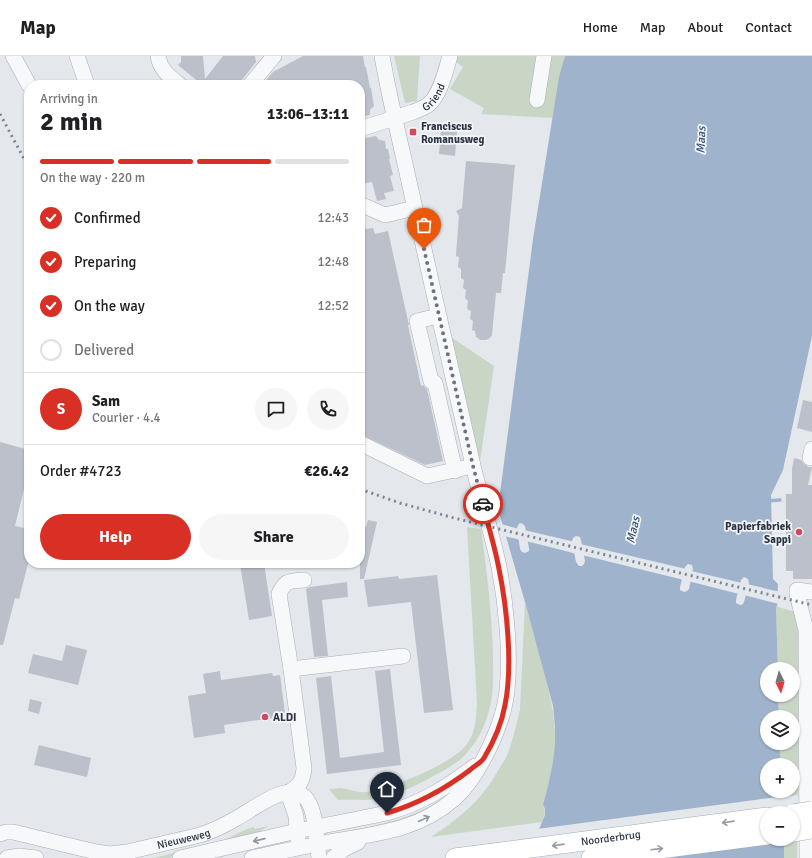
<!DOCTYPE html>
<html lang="en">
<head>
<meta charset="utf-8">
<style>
	body { margin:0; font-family:Signika,sans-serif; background:#f6f6f6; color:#202124; height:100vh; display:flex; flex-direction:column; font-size:15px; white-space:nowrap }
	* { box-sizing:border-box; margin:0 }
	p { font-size:13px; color:#757577 }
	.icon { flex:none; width:22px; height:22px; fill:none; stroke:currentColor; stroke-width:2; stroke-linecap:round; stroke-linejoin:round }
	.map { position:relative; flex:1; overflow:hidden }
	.panel { position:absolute; left:24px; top:24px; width:341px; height:488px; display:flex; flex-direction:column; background:#fff; border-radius:16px; box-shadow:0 1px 3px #0004 }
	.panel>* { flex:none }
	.needle { width:26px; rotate:175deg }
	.buttons { position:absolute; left:760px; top:606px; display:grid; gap:8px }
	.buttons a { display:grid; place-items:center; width:40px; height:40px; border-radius:50%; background:#fff; box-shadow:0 1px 3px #0004; font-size:20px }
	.pin { position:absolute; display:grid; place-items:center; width:34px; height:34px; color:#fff; margin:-41px -17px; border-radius:50% 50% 50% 0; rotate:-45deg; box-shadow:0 0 4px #0007 }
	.pin .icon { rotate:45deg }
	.courier { position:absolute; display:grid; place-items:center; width:40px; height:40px; margin:-20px; border:3px solid #d93025; border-radius:50%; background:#fff; color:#222; box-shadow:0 1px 5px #0007 }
	.head em { font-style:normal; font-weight:700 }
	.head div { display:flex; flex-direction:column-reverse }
	.head { display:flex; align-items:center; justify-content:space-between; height:68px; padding:0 16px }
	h1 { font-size:26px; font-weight:700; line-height:30px }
	.bar { display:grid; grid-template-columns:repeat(4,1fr); gap:6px 4px; align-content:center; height:48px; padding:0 16px }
	.bar i { height:5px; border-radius:3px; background:#e0e0e0 }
	.bar .active { background:#d93025 }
	.bar p { grid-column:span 4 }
	.line { display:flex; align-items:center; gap:10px; padding:0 16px; border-top:1px solid #e0e0e0 }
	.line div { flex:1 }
	.round { display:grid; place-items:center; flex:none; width:42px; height:42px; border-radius:21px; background:#f6f6f6 }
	ol { padding:0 16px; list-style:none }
	li { display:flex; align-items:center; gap:12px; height:44px }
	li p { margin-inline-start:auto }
	li .icon { padding:4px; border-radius:50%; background:#d93025; color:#fff; stroke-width:4 }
	li:last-child { color:#757577 }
	li i { width:22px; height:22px; border:2px solid #e0e0e0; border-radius:50% }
	.primary-button { display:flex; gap:8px; margin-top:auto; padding:8px 16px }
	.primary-button a { flex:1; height:46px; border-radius:24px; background:#d93025; color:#fff; font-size:16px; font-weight:700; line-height:46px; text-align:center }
	.primary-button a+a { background:#f6f6f6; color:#202124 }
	header { display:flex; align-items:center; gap:24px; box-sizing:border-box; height:56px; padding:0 20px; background:#fff; border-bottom:1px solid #e0e0e0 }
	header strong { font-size:19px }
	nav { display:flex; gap:22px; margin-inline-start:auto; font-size:14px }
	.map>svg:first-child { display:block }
	.green { fill:#c9d6c5 }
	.water { fill:#9fb4cc; fill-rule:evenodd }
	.pier { fill:#e4e7ec }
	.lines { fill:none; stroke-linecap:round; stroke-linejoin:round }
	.stream { stroke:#9fb4cc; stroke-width:3.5 }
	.building { fill:#bbc0ca }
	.minor-casing { stroke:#a9aeb7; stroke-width:16 }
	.major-casing { stroke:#a3abb8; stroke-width:20 }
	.minor { stroke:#f7f8fa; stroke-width:15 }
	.major { stroke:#fff; stroke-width:19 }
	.rail { stroke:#7d8696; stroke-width:3; stroke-dasharray:2 4; stroke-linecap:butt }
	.major-bridge-casing { stroke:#a3abb8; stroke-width:20; stroke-linecap:butt }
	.major-bridge { stroke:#fff; stroke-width:19 }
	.oneway { stroke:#9196a0 }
	.oneway2 { stroke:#959aa2 }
	.done { stroke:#6c737f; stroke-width:4; stroke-dasharray:0 7.2 }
	.route { stroke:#d93025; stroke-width:5 }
	.poi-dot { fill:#d1495b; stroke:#f4f6f9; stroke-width:1.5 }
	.labels { text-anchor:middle; stroke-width:3.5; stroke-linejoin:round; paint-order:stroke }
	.street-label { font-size:11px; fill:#2b3445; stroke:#f4f6f9 }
	.poi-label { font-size:11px; font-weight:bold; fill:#2b3445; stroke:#f4f6f9; text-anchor:start }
	.water-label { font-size:12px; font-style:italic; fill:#34527a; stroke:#f4f6f9 }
</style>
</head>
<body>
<header>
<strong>Map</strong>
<nav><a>Home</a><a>Map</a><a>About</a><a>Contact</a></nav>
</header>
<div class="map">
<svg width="812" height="802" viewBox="0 0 812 802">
	<rect width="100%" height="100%" fill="#e4e7ec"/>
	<path class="green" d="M394,0H420L417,45L405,47Z
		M448,0H565L553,62L481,58L484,52L450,33L463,11Z
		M451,281L494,310L480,405Z
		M467,471L481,473C487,516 492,558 493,601C493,616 494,631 491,646C488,662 481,680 470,693C460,707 443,715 428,723C411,732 394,740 375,743C363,745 351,743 338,744L329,733C333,733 337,732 341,732C350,733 357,737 366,736C389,734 454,707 467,688C476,676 476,661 477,647Z
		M525,546C531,568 537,590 543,611C549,637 556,660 555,687C555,708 549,728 543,747C546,755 545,758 542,766L431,781C461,761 481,745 499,713C502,708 506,702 508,697C513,683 517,667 520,653Z
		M777,547L778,551L799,557L798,739L783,741V735H793V709H781L779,687H793V661H779L778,639H793V613H778L776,553Z
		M438,746H439L424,758L355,778L354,774C383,768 412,762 438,746Z
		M268,770L258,777L189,797L168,802H154L224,784L247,773L254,771L255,773Z
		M797,785V802H784V787Z"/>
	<path class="water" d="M565,0H812V280L783,414L771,439L773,523L778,528L777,551V549L776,553L778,613H767V639H778L779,661H767V687H779L781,709H767V735H783V741L767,757V783H784V802H533L534,785L545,759V753L543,748L548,730L553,706L555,688V671L553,650L525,546L498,453L533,183L559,21ZM520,467L523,468L525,470L529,492V495L525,497L522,496L520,493L517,472L518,469ZM576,480L580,481L581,484L585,505L584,508L582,510H579L576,506L572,485L573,482ZM688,508L692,509L693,513L689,533L687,535L684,536L680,534V531L685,511ZM744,521L748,523L749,527L744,546L743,548L740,549L736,547V544L741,524Z"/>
	<path class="pier" d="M501,468L519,473L521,484L504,480Z
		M524,474L575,486L577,498L526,485Z
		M580,488L686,513L684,524L582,499Z
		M691,515L742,527L739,538L688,525Z
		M747,528L780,536L779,548L744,539Z
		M785,740L786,757H767V783H786V786L664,802H531L530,801L532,784L537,773Z"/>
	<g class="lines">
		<path class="stream" d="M766,445L780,444"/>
	</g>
	<path class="building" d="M181,0H203L205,23L223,0H255L256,6L238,29H226L221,25L218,29H201V28L178,9L181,6Z
		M303,0H363L365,11H366L368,21V22L370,32H371L374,50L370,54V59L360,61V29H262L273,16Z
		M441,74L457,76L455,100L439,98Z
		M376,80L379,84L385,85L386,93H388L390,103H389L393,119L390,120L394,135L384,137L386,143L377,145L372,126L360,128V83Z
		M466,105L515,109L505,217H503L501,237H496L492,279L490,282L486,284H480L478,282L476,281L475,275L472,274L473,265L470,263L471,255L467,253L468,245L465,242L466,234L463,232L464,224L461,222V213L458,211L459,201L456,200V198L459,160L456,155L462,152Z
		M373,172L375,178L388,175L408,265L409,269H408L421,330L423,329L427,333L443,405L425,409L360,378V174Z
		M803,344L812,346V376L797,372Z
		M0,386L29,394V412L15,470L29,473V504L19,543L15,542L3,589H0Z
		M794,402L801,404L804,408L808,411H812L808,429H812V523H793V515H786V438H792V413Z
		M368,464L377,466L364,523H360V469L366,471Z
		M249,507H264L272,560L249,564L240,508Z
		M437,519L453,654L424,657L411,546L368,551L364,524L398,520L399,523Z
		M347,526L348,541L322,544L328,600L314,601L306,533L310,531Z
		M66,589L87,594L78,629L28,617L33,598L62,605Z
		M390,613L401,709L327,718L316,622L331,620L340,702L384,696L375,615Z
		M220,615L221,624L272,617L273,620L280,619L285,657L278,658L279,661L224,669L225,677L194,682L188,640L206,637L203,618Z
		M30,643L42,646L39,658L28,655Z
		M39,689L91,702L87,721L34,709Z"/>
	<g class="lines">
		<g class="minor-casing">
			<g id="minor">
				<path d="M13,0L29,29"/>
				<path d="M77,0L87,29"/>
				<path d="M158,0C160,14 170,21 180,29"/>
				<path d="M250,29L274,0"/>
				<path d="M537,44L544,0"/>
				<path id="s1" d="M360,73L413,56C418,54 424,52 428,49C440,40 446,14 450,0"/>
				<path d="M360,148L385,159L415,152"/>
				<path d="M438,260L417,265L431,325L435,327L455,415"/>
				<path d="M360,387L427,420L464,412"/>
				<path d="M810,402L812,393"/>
				<path d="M291,613L403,600"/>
				<path d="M288,737C299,730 303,726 304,712L291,613L279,538C285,524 289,525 304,524"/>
				<path d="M288,737L296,760L298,784"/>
				<path id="s2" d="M0,778L6,776H13L96,796L110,798L127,796L200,779C213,775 225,769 237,762C254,753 294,719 309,747C316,759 317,788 319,802"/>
				<path d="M7,802L19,800L36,802"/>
				<path d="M180,802L297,775L387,757C422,747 447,731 475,710"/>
				<path d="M252,802C277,796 303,791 329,786C374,778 418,775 454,743C479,721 504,668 507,634C511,597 506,548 499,511C491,472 478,435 470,396C449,304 428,213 408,121C399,81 389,40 382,0"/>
				<path d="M333,802L344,793L358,786"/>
				<path d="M807,802L806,574L797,538V534L812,536"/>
			</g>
		</g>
		<g class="major-casing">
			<g id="major">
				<path id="s3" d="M455,802L767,761"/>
				<path d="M591,802L767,779"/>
			</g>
		</g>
		<use href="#minor" class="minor"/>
		<use href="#major" class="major"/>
		<path class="rail" d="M0,58L29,112
			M360,433L400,447L454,462L812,549"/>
		<g class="major-bridge-casing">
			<path id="major-bridge" d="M793,758L812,755
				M793,776L812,773"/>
		</g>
		<use href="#major-bridge" class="major-bridge"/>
	</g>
	<defs><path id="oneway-shaft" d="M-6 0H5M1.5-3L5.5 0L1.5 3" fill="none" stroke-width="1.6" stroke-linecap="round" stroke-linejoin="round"/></defs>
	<g class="oneway">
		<use href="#oneway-shaft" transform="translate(424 763) rotate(-25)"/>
		<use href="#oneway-shaft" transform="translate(259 784) rotate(167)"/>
	</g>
	<g class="oneway2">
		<use href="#oneway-shaft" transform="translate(728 766) rotate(172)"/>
		<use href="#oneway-shaft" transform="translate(558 789) rotate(172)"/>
		<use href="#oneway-shaft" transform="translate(657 793) rotate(-7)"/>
	</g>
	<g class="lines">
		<path class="done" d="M424,193L473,410L483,448"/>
		<path class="route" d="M387,757C418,748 445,733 470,714C474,710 481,707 484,702C493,687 502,666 505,649C513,610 507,552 499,513C495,491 488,470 483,448"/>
	</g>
	<g class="poi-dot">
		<rect x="409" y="72" width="8" height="8" rx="2"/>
		<circle cx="799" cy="476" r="4"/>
		<circle cx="265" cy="661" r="4"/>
	</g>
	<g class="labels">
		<g class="street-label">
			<text dy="4" stroke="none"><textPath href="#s1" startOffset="82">Griend</textPath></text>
			<text dy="4" stroke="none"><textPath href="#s2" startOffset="188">Nieuweweg</textPath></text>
			<text dy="4" stroke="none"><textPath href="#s3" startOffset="157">Noorderbrug</textPath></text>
		</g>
		<g class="poi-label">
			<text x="421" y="74">Franciscus<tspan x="421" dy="13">Romanusweg</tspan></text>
			<text x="791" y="474" text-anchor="end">Papierfabriek<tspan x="791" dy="13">Sappi</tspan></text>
			<text x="273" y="665">ALDI</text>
		</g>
		<g class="water-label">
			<text transform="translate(701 84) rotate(-88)" y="4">Maas</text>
			<text transform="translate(633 474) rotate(-78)" y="4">Maas</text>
		</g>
	</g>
</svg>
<div class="buttons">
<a><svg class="needle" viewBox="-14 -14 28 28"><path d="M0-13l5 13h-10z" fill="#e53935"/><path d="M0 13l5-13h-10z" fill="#757577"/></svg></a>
<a><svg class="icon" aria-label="layers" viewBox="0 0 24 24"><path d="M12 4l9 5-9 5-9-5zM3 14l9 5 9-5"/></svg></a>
<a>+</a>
<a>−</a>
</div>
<div class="pin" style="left:424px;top:193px;background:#ea580c"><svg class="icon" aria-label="bag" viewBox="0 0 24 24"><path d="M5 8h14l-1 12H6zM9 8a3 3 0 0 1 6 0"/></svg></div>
<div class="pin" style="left:387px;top:757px;background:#1f2937"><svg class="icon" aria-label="home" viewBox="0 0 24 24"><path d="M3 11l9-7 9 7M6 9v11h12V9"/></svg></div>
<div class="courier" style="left:483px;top:448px"><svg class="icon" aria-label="car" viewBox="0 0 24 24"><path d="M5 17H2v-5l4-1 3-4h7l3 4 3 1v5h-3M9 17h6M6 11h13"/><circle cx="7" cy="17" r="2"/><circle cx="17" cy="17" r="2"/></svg></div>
<section class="panel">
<div class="head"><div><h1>2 min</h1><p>Arriving in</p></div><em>13:06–13:11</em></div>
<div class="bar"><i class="active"></i><i class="active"></i><i class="active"></i><i></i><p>On the way · 220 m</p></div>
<ol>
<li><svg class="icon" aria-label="check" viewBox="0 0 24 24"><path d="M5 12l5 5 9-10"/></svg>Confirmed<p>12:43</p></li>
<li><svg class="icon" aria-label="check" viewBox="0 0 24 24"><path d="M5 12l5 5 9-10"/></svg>Preparing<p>12:48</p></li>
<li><svg class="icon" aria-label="check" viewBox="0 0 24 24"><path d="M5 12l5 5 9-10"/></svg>On the way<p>12:52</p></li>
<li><i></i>Delivered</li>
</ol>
<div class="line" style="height:72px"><b class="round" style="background:#d93025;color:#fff">S</b><div><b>Sam</b><p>Courier · 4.4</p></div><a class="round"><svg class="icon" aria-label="chat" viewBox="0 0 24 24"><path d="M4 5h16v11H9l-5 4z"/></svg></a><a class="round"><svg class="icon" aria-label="phone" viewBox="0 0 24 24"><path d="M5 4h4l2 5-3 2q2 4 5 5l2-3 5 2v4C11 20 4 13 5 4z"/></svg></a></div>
<div class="line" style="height:52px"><div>Order #4723</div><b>€26.42</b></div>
<div class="primary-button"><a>Help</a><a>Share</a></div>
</section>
</div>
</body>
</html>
